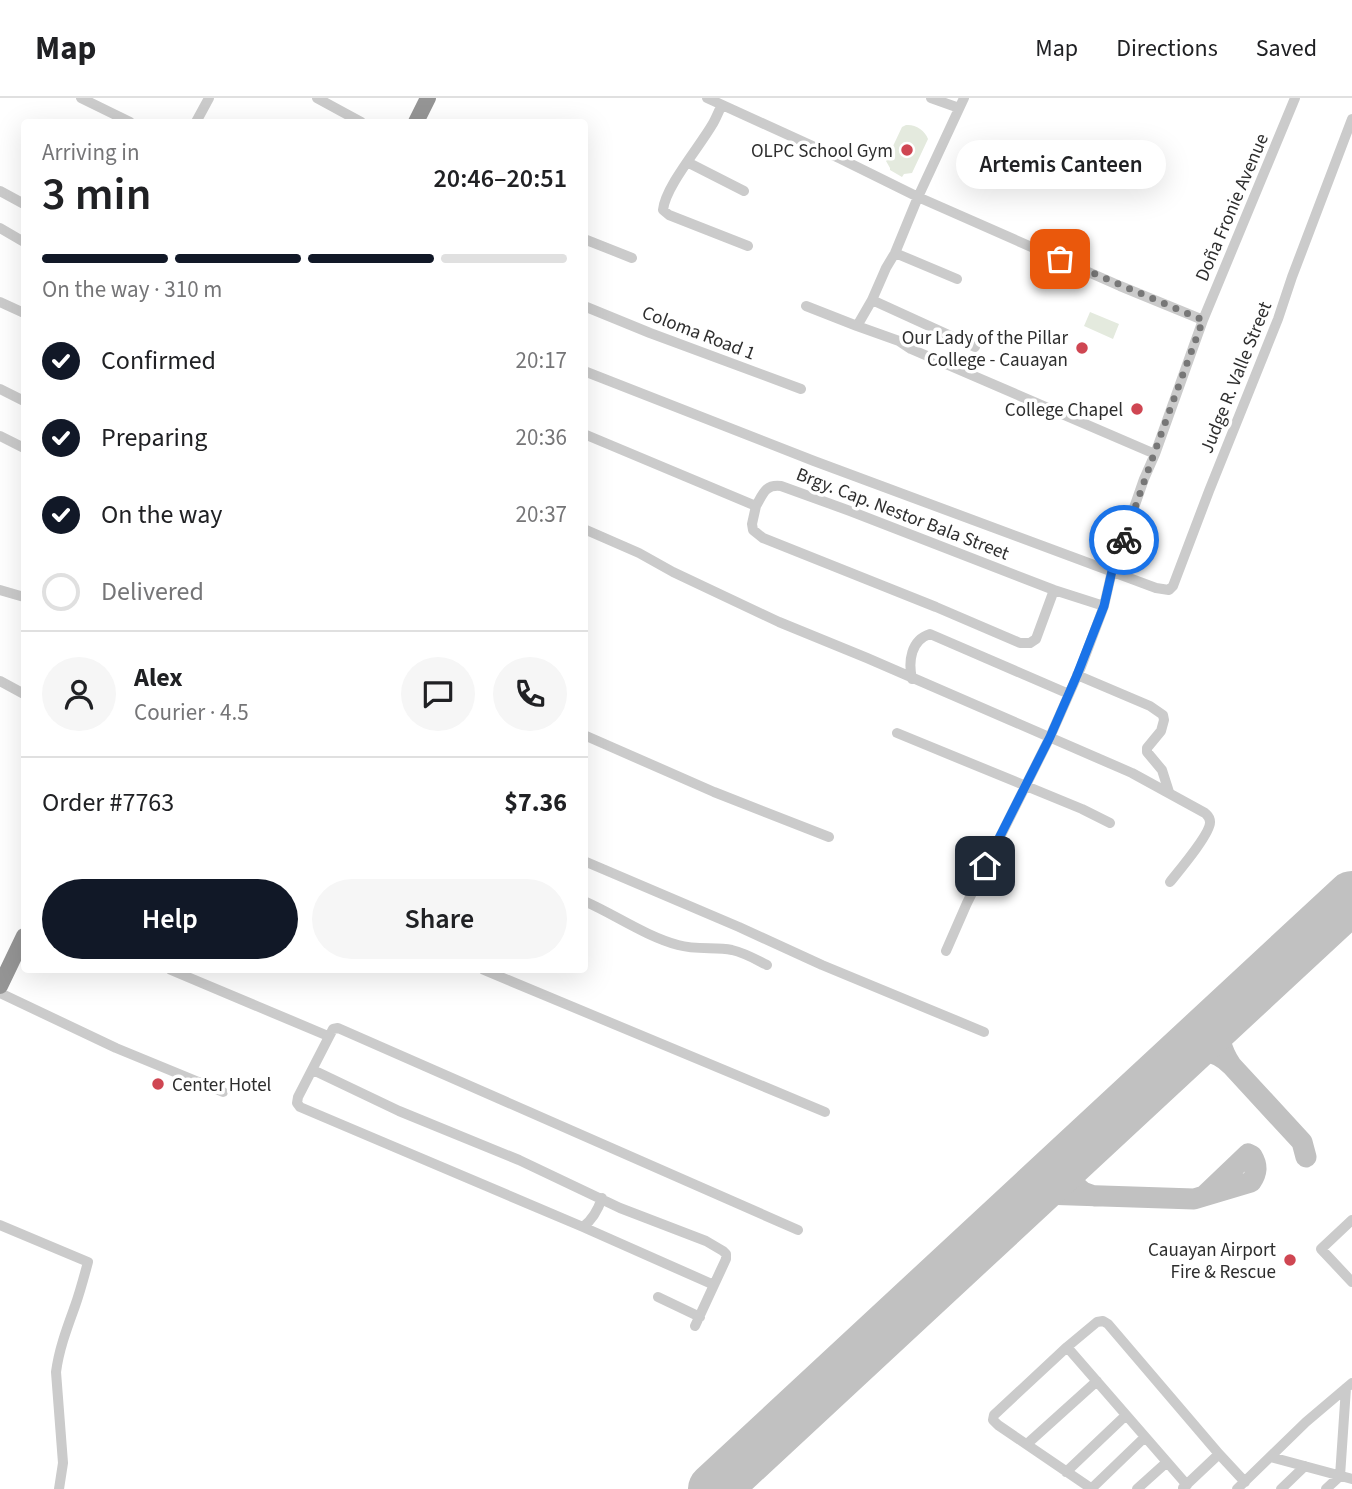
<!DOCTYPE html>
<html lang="en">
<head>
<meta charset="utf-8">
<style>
	body { margin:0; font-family:"Source Sans 3",sans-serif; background:#f6f6f6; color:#202124; height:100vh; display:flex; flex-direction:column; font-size:26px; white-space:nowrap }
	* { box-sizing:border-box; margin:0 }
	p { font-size:23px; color:#757577 }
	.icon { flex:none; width:38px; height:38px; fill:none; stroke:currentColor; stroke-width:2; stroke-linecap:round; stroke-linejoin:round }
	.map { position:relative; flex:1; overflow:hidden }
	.details { position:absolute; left:21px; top:21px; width:567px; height:854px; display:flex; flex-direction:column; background:#fff; border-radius:7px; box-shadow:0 7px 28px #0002 }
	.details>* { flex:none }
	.pin { position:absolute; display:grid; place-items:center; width:60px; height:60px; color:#fff; margin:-30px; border-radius:14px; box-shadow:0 4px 10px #0006 }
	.courier { position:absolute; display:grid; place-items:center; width:70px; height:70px; margin:-35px; border:5px solid #1a73e8; border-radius:50%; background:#fff; color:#222; box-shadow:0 2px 9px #0007 }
	.bubble { position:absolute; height:49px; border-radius:24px; background:#fff; box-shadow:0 7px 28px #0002; font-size:23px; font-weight:600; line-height:49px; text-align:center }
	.head em { font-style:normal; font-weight:600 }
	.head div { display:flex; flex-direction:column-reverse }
	.head { display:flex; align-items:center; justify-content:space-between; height:119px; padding:0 21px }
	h1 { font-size:46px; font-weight:600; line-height:52px }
	.bar { display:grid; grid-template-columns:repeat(4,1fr); gap:10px 7px; align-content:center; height:84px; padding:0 21px }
	.bar i { height:9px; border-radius:5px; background:#e0e0e0 }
	.bar .active { background:#111827 }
	.bar p { grid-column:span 4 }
	.line { display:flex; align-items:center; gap:18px; padding:0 21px; border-top:2px solid #e0e0e0 }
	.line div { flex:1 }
	.round { display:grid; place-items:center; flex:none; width:74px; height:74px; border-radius:37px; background:#f6f6f6 }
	ol { padding:0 21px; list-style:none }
	li { display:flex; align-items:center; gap:21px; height:77px }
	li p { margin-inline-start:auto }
	li .icon { padding:7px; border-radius:50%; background:#111827; color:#fff; stroke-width:4 }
	li:last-child { color:#757577 }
	li i { width:38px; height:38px; border:4px solid #e0e0e0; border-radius:50% }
	.primary-button { display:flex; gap:14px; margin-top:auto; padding:14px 21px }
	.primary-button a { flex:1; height:80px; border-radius:42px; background:#111827; color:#fff; font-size:28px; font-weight:600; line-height:80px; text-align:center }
	.primary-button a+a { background:#f6f6f6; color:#202124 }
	header { display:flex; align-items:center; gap:42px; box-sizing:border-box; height:98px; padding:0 35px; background:#fff; border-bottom:2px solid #e0e0e0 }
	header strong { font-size:33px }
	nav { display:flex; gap:38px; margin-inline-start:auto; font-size:24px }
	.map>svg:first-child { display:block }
	.green { fill:#e4eade }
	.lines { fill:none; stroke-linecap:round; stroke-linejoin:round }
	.taxiway { stroke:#c1c1c1; stroke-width:21 }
	.runway { stroke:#c1c1c1; stroke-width:52 }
	.minor { stroke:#cbcbcb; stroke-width:10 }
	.highway { stroke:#959595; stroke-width:16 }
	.done { stroke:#777; stroke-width:7; stroke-dasharray:0 12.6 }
	.route { stroke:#1a73e8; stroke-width:9 }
	.poi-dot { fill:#cf4652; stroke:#fff; stroke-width:2.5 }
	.labels { text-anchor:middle; stroke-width:7; stroke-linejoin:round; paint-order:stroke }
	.poi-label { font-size:19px; fill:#2e2e2e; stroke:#fff; text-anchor:end }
	.street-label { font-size:19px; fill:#2e2e2e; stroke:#fff }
</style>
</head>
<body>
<header>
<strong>Map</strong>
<nav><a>Map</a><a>Directions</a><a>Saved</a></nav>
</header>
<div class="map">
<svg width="1352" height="1391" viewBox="0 0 1352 1391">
	<rect width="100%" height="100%" fill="#fff"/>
	<path class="green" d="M906,27C915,26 925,32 928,41L912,75L904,76L902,79L890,72V70L886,63L902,29Z
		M1090,214L1119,226L1113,241L1084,228Z"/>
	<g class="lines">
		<path class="taxiway" d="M1241,902C1236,908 1229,913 1225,919C1214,933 1222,953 1231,967L1302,1044L1306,1059
			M1175,963C1195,950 1214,950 1231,967
			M1078,1054L1069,1063L1068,1069L1077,1089L1083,1094L1094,1098
			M1026,1101L1033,1097L1042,1096L1194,1101L1251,1084C1257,1075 1258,1068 1252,1058L1248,1056L1204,1098"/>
		<path class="runway" d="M714,1391L1352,799"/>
		<path class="minor" d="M81,0L130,24
			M317,0L361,24
			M707,0L841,61L918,99L1120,188L1203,222
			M931,0L959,10
			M722,7C718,14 716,21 712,27C700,48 665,89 663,112L669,117L748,148
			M196,24L209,0
			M687,64L744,93
			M0,93L24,106
			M0,130L24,144
			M584,141L632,160
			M895,155L957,181
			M872,202L975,249
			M0,204L24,215
			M584,208L650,235L801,291
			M806,208L857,228L872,202L886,170L895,155L918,99L964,0
			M857,228L899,243L911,251L1155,356
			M584,273L814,363L1156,490L1169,492L1173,488L1209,393L1278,221L1292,179L1352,21
			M0,291L24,303
			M584,336L756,408C763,396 765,386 781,388L850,413L1054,492L1104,508
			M0,338L24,350
			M756,408L752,426L753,432L763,440L936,509L1020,545H1030L1036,541L1054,492
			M584,431L639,455L673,474L779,524L867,560L1132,675L1205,715C1208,718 1210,719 1210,724C1211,735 1178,774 1170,784
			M0,492L24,499
			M1077,577L1150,608L1163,617L1164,622L1161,633L1147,650V654L1162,672L1169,694
			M912,581C908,563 911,542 930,536L1069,596
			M0,583L24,596
			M897,635L1082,711L1110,725
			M584,637L714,694L829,739
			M584,763L739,829L822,867L984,934
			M584,803C616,817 645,838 678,847C696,852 715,849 732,852C745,855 755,861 767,867
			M946,853L967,805L1050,639L1081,569L1104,508L1112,473L1144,381L1155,356L1203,222L1295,0
			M171,872L328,938
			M484,872L825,1014
			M0,895L116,950L223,994
			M313,972L399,1013L519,1062L620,1110L706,1143L723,1153L726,1156V1161L695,1228
			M602,1100C598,1112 592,1122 583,1129L300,1009L297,1005L298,999L333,931L338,930L798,1132
			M1352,1122L1321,1151L1352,1184
			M0,1127L88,1164C84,1179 80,1194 75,1208C67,1230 59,1251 56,1274L63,1365L59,1391
			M583,1129L714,1187
			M658,1199L700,1219
			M1067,1249L1187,1387
			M1027,1346L1097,1283
			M1271,1359L1352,1381
			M1066,1374L1126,1317
			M1183,1390L1219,1356
			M1091,1391L1145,1339
			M1092,1391L998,1327L993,1322L994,1317L1067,1249L1097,1224L1103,1223L1108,1226L1219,1356L1245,1384
			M1137,1391L1167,1364
			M1237,1391L1306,1324L1352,1285
			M1281,1391L1305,1368
			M1326,1391L1340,1378L1346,1290"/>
		<path class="highway" d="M416,24L428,0
			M0,888L24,838"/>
	</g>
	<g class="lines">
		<path class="done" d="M1060,161L1203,222C1176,295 1149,368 1124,442"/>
		<path class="route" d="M985,768L1050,639L1077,577L1104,508L1112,473L1124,442"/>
	</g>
	<g class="poi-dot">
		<circle cx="907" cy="52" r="7"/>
		<circle cx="1082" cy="250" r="7"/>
		<circle cx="1137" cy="311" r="7"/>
		<circle cx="158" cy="986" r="7"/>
		<circle cx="1290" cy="1162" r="7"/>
	</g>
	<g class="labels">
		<g class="poi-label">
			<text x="893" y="59">OLPC School Gym</text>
			<text x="1068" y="246">Our Lady of the Pillar<tspan x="1068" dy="22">College - Cauayan</tspan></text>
			<text x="1123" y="318">College Chapel</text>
			<text x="172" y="993" text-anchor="start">Center Hotel</text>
			<text x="1276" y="1158">Cauayan Airport<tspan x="1276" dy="22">Fire &amp; Rescue</tspan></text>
		</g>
		<g class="street-label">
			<text transform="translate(1231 109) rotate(-67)" y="7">Doña Fronie Avenue</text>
			<text transform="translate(699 234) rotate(21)" y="7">Coloma Road 1</text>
			<text transform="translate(1235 279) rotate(-68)" y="7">Judge R. Valle Street</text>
			<text transform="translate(903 415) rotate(21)" y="7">Brgy. Cap. Nestor Bala Street</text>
		</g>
	</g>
</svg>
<div class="pin" style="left:1060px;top:161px;background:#ea580c"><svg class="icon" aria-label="bag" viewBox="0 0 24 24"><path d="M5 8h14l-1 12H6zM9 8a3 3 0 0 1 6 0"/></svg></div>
<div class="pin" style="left:985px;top:768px;background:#1f2937"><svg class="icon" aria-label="home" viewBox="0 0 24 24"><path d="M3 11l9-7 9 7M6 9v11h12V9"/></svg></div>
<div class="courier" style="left:1124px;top:442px"><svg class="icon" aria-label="bike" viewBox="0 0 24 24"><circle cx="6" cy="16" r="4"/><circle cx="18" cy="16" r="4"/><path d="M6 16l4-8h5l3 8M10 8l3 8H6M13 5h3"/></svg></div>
<div class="bubble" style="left:956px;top:42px;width:210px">Artemis Canteen</div>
<section class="details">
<div class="head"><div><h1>3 min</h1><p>Arriving in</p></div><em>20:46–20:51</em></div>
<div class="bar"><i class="active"></i><i class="active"></i><i class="active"></i><i></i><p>On the way · 310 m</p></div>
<ol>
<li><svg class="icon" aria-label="check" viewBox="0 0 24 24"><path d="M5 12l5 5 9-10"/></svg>Confirmed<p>20:17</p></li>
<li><svg class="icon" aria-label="check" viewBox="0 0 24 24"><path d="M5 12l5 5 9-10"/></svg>Preparing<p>20:36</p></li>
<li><svg class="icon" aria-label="check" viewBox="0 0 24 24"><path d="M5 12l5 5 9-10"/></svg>On the way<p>20:37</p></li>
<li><i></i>Delivered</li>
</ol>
<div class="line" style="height:126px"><a class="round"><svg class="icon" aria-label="person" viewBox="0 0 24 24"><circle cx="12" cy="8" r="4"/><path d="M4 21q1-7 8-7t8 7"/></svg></a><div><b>Alex</b><p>Courier · 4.5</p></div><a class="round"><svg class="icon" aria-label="chat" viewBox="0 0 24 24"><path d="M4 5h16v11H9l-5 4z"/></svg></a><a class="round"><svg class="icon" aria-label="phone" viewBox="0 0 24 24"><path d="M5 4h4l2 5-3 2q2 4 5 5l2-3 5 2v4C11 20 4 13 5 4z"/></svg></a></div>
<div class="line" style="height:91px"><div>Order #7763</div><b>$7.36</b></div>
<div class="primary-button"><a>Help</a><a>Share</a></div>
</section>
</div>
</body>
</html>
